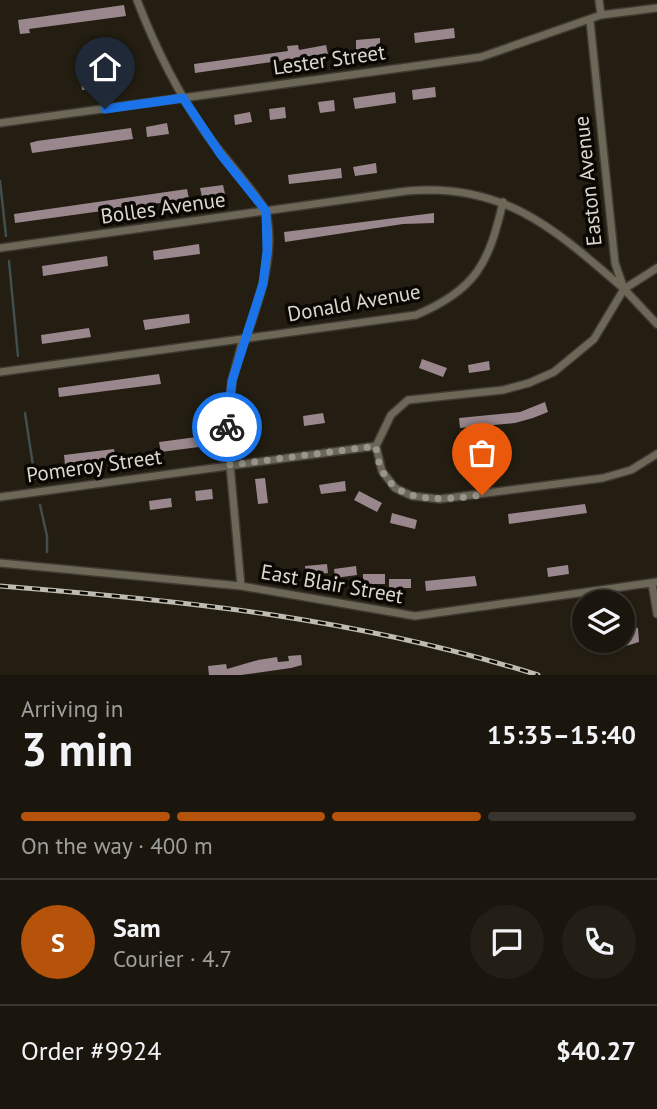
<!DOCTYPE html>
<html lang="en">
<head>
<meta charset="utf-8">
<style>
	body { margin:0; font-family:"PT Sans",sans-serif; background:#231f16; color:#f1f3f6; height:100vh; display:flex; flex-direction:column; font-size:26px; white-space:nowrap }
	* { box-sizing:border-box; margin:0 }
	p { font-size:23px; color:#9f9f9d }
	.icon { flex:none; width:38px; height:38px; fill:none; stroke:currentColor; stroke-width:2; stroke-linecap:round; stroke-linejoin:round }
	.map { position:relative; height:675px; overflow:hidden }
	.sheet { display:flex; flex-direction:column; background:#1a160d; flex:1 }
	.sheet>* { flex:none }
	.buttons { position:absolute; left:572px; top:590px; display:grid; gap:14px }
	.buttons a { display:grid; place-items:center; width:63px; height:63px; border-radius:50%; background:#1a160d; box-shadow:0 2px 5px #0004,0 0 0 2px #38352e; font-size:35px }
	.pin { position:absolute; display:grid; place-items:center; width:60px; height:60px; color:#fff; margin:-72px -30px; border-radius:50% 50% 50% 0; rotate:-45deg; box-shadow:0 0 7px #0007 }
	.pin .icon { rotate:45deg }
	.courier { position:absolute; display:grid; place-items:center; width:70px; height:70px; margin:-35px; border:5px solid #1a73e8; border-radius:50%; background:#fff; color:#222; box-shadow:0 2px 9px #0007 }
	.head em { font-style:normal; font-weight:700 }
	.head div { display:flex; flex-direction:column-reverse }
	.head { display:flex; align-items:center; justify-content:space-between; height:119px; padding:0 21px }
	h1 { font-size:46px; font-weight:700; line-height:52px }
	.bar { display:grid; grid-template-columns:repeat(4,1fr); gap:10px 7px; align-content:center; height:84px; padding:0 21px }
	.bar i { height:9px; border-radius:5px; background:#38352e }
	.bar .selected { background:#b45309 }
	.bar p { grid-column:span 4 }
	.line { display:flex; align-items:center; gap:18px; padding:0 21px; border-top:2px solid #38352e }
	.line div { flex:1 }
	.round { display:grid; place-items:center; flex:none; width:74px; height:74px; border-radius:37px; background:#231f16 }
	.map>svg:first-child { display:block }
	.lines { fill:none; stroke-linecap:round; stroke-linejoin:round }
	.stream { stroke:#414e50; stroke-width:2.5 }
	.building { fill:#9a878d }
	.street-casing { stroke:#3e3a32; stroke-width:10 }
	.street { stroke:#6d6758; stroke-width:7 }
	.rail-casing { stroke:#bebbb1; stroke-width:5 }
	.rail { stroke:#0b0804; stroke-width:2.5; stroke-dasharray:8; stroke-linecap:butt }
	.done { stroke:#9a968c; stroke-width:7; stroke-dasharray:0 12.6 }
	.route { stroke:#1a73e8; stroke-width:9 }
	.labels { text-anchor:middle; stroke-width:7; stroke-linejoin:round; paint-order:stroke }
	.street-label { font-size:21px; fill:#dad7ce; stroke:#0b0804 }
</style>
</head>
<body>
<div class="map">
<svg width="657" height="675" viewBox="0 0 657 675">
	<rect width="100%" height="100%" fill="#231e11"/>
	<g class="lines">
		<path class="stream" d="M0,181L6,236
			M9,261L18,356
			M25,413L35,479
			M40,505L47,536V552"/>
	</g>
	<path class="building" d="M124,5L126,16L29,29L30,33L20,34L18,20Z
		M454,28L455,38L415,43L414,33Z
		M380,38V49L356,50V40Z
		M298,45L299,50L326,45L328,54L195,73L194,64L288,51L287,46Z
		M102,77L103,87L82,90L81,80Z
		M435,87L436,97L413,100L412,90Z
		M395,92L396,103L355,109L353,98Z
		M334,100L335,111L320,113L318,102Z
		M285,107L286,118L270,120L269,109Z
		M250,112L252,122L235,125L234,115Z
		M167,123L169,134L147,137L146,127Z
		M131,128L133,139L32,153L30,143L37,141Z
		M376,163L377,173L355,176L353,167Z
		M341,168L342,178L289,184L288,175Z
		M223,185L225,194L202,197L200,188Z
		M187,189L189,199L15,223L14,214Z
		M434,213V223L403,224L285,242L284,232Z
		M199,244L200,254L154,260L153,251Z
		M107,256L108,266L43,276L42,266Z
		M189,314L190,323L145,330L143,320Z
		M89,328L91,337L42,344L41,335Z
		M422,359L447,368L443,377L419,368Z
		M489,361L490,370L469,373L468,365Z
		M159,374L161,384L59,397L58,388Z
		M545,402L548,412L533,418L515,423L460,428L459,418L520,412Z
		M323,413L325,423L304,426L303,416Z
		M212,435L214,445L161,452L159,442Z
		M114,449L116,458L65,465L64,455Z
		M265,478L268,503L258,504L255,479Z
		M345,481L346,491L321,494L319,485Z
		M212,489L213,499L196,501L195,491Z
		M359,491L382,503L377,512L354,500Z
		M171,498L172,507L150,510L149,501Z
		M585,504L587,513L509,524L508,514Z
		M392,513L417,520L415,529L390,523Z
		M327,564L328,573L306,576L305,566Z
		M568,565L569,574L548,577L547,568Z
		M356,566L357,575L335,578L334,569Z
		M363,574H385V584H363Z
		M475,576L477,586L426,591L425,581Z
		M389,579H411V588H389Z
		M632,626L638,628L639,642L623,647V627Z
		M301,655L302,665L291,668L241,675H209L208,666L226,664L227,669L258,660L277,657L278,662L289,661L288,656Z"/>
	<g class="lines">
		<g class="street-casing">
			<path id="street" d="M137,0C155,47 177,91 205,132C216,148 263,201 266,213C276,253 259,300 246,338
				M599,0L601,15
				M590,21L615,263L624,289L657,324
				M0,123L481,57L601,15L657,8
				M0,248L407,191C504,182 556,230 624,289
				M0,372L416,315C476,290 489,263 503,202
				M376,446L391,415L408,400L503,390L529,383L554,372L594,339L624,289L657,268
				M376,446L382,471L395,488L412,496L440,499L603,478L631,470L657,454
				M0,497L376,446
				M0,563L241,586L415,616L657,582
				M652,583L657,614
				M241,586L227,432L232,381L243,339"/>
		</g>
		<use href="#street" class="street"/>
		<g class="rail-casing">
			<path id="rail" d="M0,586C188,601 356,618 538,675"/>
		</g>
		<use href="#rail" class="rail"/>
	</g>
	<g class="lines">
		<path class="done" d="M227,427L230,465L376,446C381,507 436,501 482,495"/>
		<path class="route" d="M105,109L183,98L221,155L266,211L267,251L263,284L232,381L227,427"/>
	</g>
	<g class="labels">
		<g class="street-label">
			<text transform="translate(329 60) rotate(-8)" y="7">Lester Street</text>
			<text transform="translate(588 181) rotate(-96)" y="7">Easton Avenue</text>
			<text transform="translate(163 208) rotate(-8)" y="7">Bolles Avenue</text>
			<text transform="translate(354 303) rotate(-10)" y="7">Donald Avenue</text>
			<text transform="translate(94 466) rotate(-8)" y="7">Pomeroy Street</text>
			<text transform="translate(332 584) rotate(10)" y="7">East Blair Street</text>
		</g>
	</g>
</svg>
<div class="buttons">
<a><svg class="icon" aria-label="layers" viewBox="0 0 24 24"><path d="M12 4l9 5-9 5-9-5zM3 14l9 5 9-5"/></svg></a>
</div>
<div class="pin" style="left:482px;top:495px;background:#ea580c"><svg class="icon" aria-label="bag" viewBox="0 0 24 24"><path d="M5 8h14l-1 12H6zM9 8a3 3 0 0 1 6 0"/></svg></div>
<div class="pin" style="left:105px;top:109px;background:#1f2937"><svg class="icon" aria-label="home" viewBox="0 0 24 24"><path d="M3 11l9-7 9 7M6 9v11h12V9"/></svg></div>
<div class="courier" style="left:227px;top:427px"><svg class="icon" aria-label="bike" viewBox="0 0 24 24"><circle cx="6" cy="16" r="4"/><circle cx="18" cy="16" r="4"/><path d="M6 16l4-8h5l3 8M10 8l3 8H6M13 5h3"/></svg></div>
</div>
<section class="sheet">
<div class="head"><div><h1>3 min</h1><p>Arriving in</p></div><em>15:35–15:40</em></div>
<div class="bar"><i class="selected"></i><i class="selected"></i><i class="selected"></i><i></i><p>On the way · 400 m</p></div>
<div class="line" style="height:126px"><b class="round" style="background:#b45309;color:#fff">S</b><div><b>Sam</b><p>Courier · 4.7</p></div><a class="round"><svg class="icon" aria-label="chat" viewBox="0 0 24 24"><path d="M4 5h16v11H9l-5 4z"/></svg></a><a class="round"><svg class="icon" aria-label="phone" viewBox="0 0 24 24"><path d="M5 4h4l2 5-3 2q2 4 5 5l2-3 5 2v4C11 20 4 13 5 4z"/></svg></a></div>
<div class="line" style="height:91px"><div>Order #9924</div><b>$40.27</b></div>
</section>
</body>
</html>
